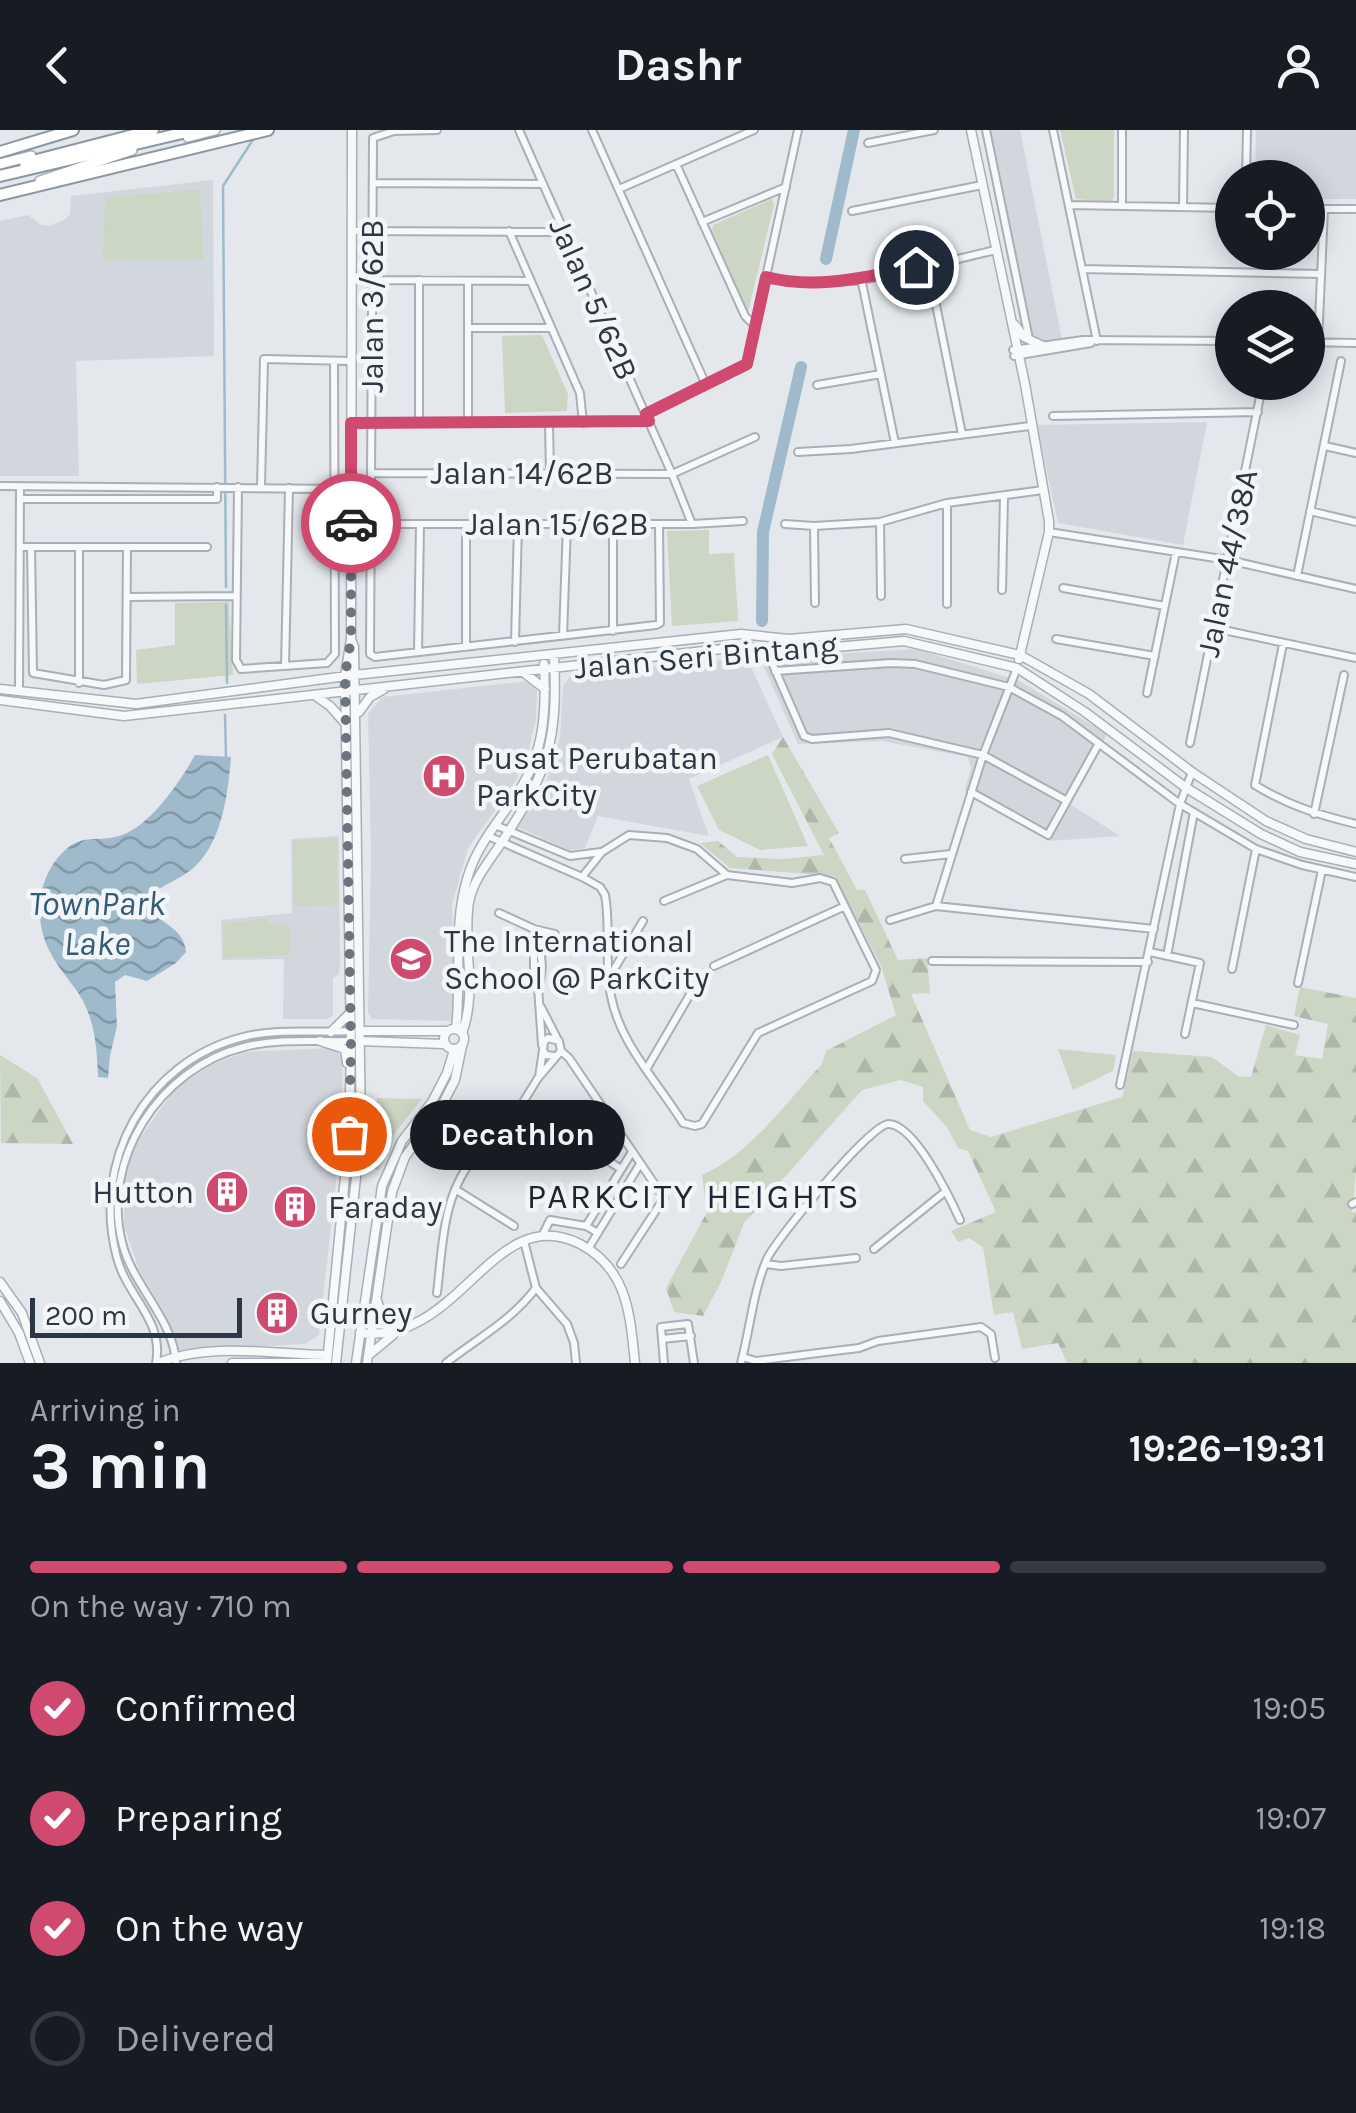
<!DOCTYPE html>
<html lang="en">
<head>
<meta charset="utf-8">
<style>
	body { margin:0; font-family:Karla,sans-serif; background:#20242c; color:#f1f3f6; height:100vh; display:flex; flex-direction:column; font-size:38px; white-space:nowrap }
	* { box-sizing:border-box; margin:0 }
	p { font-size:32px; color:#9ea1a6 }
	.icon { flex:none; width:55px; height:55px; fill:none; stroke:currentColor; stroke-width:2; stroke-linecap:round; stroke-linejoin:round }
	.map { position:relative; height:1233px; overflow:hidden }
	.side { display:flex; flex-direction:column; background:#171b24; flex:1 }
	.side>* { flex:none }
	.tools { position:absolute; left:1215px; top:30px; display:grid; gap:20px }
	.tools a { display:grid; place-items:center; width:110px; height:110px; border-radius:50%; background:#171b24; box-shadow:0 5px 25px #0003; font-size:50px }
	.scale { position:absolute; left:30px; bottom:25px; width:212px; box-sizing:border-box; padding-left:10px; border:5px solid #2b3744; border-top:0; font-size:28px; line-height:35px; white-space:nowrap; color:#2b3744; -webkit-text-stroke:8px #f3f6f9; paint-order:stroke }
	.pin { position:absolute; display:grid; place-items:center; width:85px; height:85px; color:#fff; margin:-42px; border:5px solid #fff; border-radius:50%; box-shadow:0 2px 10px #0007 }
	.courier { position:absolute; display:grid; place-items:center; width:100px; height:100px; margin:-50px; border:8px solid #d0496f; border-radius:50%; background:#fff; color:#222; box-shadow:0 2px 12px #0007 }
	.bubble { position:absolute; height:70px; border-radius:35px; background:#171b24; box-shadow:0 5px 25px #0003; font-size:32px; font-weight:700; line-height:70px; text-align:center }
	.overview em { font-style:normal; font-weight:700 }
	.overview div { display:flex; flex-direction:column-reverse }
	.overview { display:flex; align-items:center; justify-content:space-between; height:170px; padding:0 30px }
	h1 { font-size:65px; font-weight:700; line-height:75px }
	.bar { display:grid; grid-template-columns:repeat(4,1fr); gap:15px 10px; align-content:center; height:120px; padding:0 30px }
	.bar i { height:12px; border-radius:8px; background:#363941 }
	.bar .on { background:#d0496f }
	.bar p { grid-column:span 4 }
	ol { padding:0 30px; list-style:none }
	li { display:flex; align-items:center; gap:30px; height:110px }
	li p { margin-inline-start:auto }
	li .icon { padding:10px; border-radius:50%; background:#d0496f; color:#fff; stroke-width:4 }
	li:last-child { color:#9ea1a6 }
	li i { width:55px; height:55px; border:5px solid #363941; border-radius:50% }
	header { display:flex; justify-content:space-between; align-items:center; height:130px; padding:0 30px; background:#171b24; font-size:45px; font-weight:700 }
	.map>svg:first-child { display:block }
	.built { fill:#d2d7de }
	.forest { fill:url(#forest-firs) }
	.park { fill:#cbd6c5 }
	.water { fill:url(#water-waves) }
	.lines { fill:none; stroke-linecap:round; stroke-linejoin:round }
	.stream { stroke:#9fbacb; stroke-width:2.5 }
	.river { stroke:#9fbacb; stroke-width:12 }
	.minor-casing { stroke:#a9afb6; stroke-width:10 }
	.tertiary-casing { stroke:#a9afb6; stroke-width:11 }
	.secondary-casing { stroke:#a9afb6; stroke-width:12 }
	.motorway-casing { stroke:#8b97a2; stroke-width:14 }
	.minor { stroke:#f6f8fa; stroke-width:6 }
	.tertiary { stroke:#f6f8fa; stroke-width:8 }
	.secondary { stroke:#fff; stroke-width:9 }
	.motorway { stroke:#fff; stroke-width:10 }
	.done { stroke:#6c757f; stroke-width:10; stroke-dasharray:0 18 }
	.route { stroke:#d0496f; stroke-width:12 }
	.labels { text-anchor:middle; stroke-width:9; stroke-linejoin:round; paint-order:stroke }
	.street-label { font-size:32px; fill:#2b3744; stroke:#f3f6f9 }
	.poi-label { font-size:32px; fill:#2b3744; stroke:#f3f6f9; text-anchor:start }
	.water-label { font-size:35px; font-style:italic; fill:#345c79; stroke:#f3f6f9 }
	.neighbourhood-label { font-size:35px; letter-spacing:2.5px; fill:#1d2835; stroke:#f3f6f9 }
</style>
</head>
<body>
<header><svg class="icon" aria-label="back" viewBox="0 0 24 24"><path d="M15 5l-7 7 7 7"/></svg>Dashr<svg class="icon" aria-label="person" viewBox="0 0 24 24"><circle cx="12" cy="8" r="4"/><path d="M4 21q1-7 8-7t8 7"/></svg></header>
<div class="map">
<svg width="1356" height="1233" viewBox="0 0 1356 1233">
	<defs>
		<pattern id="forest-firs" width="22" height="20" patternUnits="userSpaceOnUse" patternTransform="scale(2.5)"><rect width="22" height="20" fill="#cbd6c5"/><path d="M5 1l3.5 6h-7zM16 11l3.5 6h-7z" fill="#aeb8aa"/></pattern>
		<pattern id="water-waves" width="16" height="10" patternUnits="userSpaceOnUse" patternTransform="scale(2.5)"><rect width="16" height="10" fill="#9fbacb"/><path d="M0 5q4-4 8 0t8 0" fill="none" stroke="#8298a6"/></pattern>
	</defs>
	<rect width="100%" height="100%" fill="#e4e8ec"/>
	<path class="built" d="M985,0H1020L1062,209L1043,213L1024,211Z
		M1256,0H1356V69H1308V48L1255,47Z
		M213,50L214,226L76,231L79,346H0V91L28,85L41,95L50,96L64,90L70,84L71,66Z
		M1207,292L1183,415L1058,393L1037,295Z
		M917,519L1020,551L1107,604L1070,674L1120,706L1049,711L965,660L971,638L968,627L882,611L798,614L760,528Z
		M747,528L783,607L689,649L709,706L598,686L585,718L569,720L517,697L545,657L560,607L563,556L572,544Z
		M528,551L537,560L536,589L528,623L514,654L468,718L452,775L455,891L372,889L368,883L371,725L368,584L382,567Z
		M339,706L340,835L339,844L333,848V885L328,889H283L284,829L222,830L221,790L292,783L291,709Z
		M329,918L337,921L342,930L343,989L319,1205L305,1214L179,1220L163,1180L139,1140L124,1095V1050L134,1016L175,959L209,936L245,922Z"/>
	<path class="forest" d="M783,607L839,703L829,708L857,760H865L898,830L927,828L930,863L911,864L970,1000L991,1007L1122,967L1133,921L1212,927L1238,946L1251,947L1266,895L1300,905L1295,925L1322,929L1328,894L1294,886L1300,857L1356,868V1042L1352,1082H1356V1233H1067L1058,1213L1022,1219L1013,1182L994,1185L983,1117L969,1108L958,1112L951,1101L996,1082L968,1021L958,1018L947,997L923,971V957L901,950L862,960L744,1093L721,1152L703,1186L674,1182L666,1158L707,1082L702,1045C751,1024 786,972 822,934L826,921L896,885L881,836L835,746L730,738L700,713L718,711L737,727L782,729L824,725L772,624Z
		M0,925L37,948L73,1014L1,1013Z
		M377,968L422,969L393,1005L379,1040L372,1038Z"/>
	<path class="park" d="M1060,0H1114V67L1111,72L1076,69Z
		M200,59L203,129H103L105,68Z
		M772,69L774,75L748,182L712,100L713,95Z
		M542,205L568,264L567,281L505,283L502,206Z
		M709,400V424L734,423L738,491L672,496L667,401Z
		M229,472L233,545L137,554L136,520L175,515V473Z
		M768,625L808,716L760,720L719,700L697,656Z
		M337,709V775L293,776V710Z
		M269,788V795H290V825L224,828L223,794Z
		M1058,919L1116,925L1113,941L1073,960Z"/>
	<path class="water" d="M195,625L231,627C228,664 222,715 191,740C178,750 162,755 150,766L149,778C162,795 184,798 186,822L176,833L147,851L125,845L115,852L117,896L110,926L108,948L98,947C97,924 96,901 87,880C79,858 60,843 50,822C33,789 37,749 62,723C83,702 95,713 119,706C149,698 180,652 195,625Z"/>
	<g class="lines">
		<path class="stream" d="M226,457L223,56L254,8
			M226,475L227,553
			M225,585L226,627"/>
		<path class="river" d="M826,129L854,0
			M762,491L763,402L801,237"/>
		<g class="minor-casing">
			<path id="minor" d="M437,0L394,1L373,8L370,524L375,527L656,495L660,493L659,394
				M519,0L672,344L692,394
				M592,0L706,255
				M986,0L1029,209
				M1053,0L1097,211
				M868,13L934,0
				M676,34L745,186L756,197
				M1246,48L1247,0
				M373,53L542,54
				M619,59L754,0
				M1069,75L1232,78
				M1122,76V0
				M1183,77L1184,0
				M1308,79H1356
				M852,81L982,55
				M702,92L786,57
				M352,101L565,102
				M509,101L580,263L583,293
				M928,135L962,304
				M1082,139L1321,144
				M767,147C841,165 923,136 996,120
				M861,148L895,313
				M371,150L530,151
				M419,150V293
				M468,198H551
				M1308,212L1356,213
				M1318,213L1324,79
				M1013,220L1083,210L1232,211
				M1014,226L1091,213
				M817,255L881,244
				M646,284L747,234L798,0
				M1053,286L1258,282
				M351,293L649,291
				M468,293V151
				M549,293L550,344
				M1325,316L1356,323
				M798,322L851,319L1030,296
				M371,343L672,344L755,307
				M0,356L351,359
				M238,357L236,530L241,539L327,533L335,524L334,231
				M261,357L264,229L351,231
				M20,369H217V357
				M947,373V474
				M1310,381L1356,392
				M880,392L881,466
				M370,394H692L743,391
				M785,394L814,396L880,392L947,373L1043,360
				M814,396L815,473
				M1049,402L1228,430L1356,459
				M20,417H207
				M31,417L33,543L104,555L126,550L127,417
				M79,417V553
				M1297,446L1341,231
				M1063,458L1165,476
				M1002,460L1004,366
				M127,467L235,466
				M1214,498L1356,528
				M613,501V394
				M563,506L567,394
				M1056,509L1155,526
				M515,512L518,394
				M1283,514L1255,655C1287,675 1319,685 1356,694
				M466,517V394
				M771,521L773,535L804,606L812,609L889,603L983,625L1067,671
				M418,522L420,394
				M285,536L289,358
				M775,541L891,533L915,534L1009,557L1062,586L1180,674L1256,719L1302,735L1356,747
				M19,562L20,356
				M1147,563L1176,422
				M1190,613L1263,252
				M971,662L1048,705L1098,615
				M1314,684L1344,545
				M495,695L570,726L601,722
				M629,705L667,708L697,719L727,745L792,753L820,748L833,752L876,840L872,851L758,903L702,994L695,996L683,993C657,951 620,914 611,866C604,833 611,798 605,765L600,757L582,747L602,722Z
				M488,706L582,747
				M905,729L951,724
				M664,771L727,745
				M936,776L983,625L1017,538
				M499,783L534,799L555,804
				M890,790L936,776L1154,799
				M534,799V847L538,857C543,844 544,824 535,813
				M1150,822L1200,833L1185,904
				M1167,826L1194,682
				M932,831L1148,832
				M714,836L843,777
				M1232,839L1256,719
				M610,846L643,791
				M1298,853L1322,740
				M538,857L542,915
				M1192,873L1294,895
				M541,877L558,910
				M561,921L569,928L664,1068L621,1134
				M647,938L699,849
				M539,947L543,920
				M1120,955L1180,674L1192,642
				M536,985L621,1039
				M455,1059L514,1096
				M1352,1074L1356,1072
				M586,1096L632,1022
				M542,1106L550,1090L586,1096L598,1103
				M524,1111L536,1158L567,1194L574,1213L576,1233
				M588,1119L640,1034
				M874,1119L946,1061
				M766,1134L781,1136L856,1128
				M437,1163C443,1114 442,1062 478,1023C485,1016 496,1014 503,1005L538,948L561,921L559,911L548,908L544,912L543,920L546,925L554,926
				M662,1209L691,1206
				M743,1227L756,1231L818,1223L859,1218L878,1211L981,1197L991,1204L995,1228
				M156,1233C164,1190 128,1168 117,1128C91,1032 145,932 243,907C277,898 315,903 350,901
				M176,1233C174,1191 134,1156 123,1116C99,1030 160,938 244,917C278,908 316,912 351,911
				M446,1233C478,1208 511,1191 536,1158
				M664,1233L661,1197L688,1194L694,1233
				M741,1233C750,1199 753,1161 767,1129C776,1109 872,992 889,994C915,995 950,1068 960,1090"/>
		</g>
		<g class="tertiary-casing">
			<path id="tertiary" d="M971,0L1025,254L1049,391V402L1019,529
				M1015,195L1024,207L1043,216
				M523,542L545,559
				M0,559L136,574L354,545L741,504L789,509L906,499L1020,525L1089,564L1192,642L1266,691L1306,709L1356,722
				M317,567L330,576L346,594
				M0,570L124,586L740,517L790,521L904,511L1017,538L1085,582L1185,657L1261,704L1300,722L1356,734
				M359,582L370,567L384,559
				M444 909a10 10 0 1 1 20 0a10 10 0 1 1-20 0Z
				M456,899C462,848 452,795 468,746C478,712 505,684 523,654C545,618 546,575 544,534
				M360,901H447
				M331,902L349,884
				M462,903C478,863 462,814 469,772C473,750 490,730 502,712C549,640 558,611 554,525
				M320,911L345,919L347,933
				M359,911L444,914
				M0,1152L22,1183L40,1233
				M0,1171L19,1203L30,1233
				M377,1171L381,1182L396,1194
				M371,1193L402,1197
				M360,1203C460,1216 493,1070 580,1114C628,1139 630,1185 635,1233
				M370,1224L393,1205
				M158,1233C209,1212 273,1224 327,1225
				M232,1233H327
				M327,1233L349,1005L351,918L345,546L351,509
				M336,1233L361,1001L354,517L351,509L352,0
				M356,1233L382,1056L402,1011L432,972L447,943L454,920
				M367,1233L392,1062L405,1027L440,979L455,950L462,916"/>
		</g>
		<g class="secondary-casing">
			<path id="secondary" d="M188,7L215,0
				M0,34L31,26
				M40,51L132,20"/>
		</g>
		<g class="motorway-casing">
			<path id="motorway" d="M0,22L73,0
				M25,33L153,0
				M0,46L195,0
				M0,65L268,0"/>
		</g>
		<use href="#minor" class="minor"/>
		<use href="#tertiary" class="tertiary"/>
		<use href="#secondary" class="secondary"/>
		<use href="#motorway" class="motorway"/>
	</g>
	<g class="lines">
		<path class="done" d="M349,1004L351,918L345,546L351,509V393"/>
		<path class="route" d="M351,393V293L649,291L646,284L747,234L766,147C818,160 865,147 916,137"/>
	</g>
	<defs>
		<g id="hospital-disc" transform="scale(2.25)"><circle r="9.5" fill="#d0496f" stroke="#f3f6f9"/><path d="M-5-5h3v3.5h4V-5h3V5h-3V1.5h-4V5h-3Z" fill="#fff"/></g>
		<g id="school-disc" transform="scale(2.25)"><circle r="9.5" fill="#d0496f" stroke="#f3f6f9"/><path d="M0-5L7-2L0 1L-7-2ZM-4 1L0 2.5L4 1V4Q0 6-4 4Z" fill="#fff"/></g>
		<g id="building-disc" transform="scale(2.25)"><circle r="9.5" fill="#d0496f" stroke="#f3f6f9"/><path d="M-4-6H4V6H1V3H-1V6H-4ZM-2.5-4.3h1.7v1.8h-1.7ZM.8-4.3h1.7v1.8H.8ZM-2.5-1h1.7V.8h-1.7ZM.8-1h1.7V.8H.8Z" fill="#fff"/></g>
	</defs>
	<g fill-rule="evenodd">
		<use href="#hospital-disc" x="444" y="646"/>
		<use href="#school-disc" x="411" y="829"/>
		<use href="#building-disc" x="227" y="1062"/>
		<use href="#building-disc" x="295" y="1077"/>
		<use href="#building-disc" x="277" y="1183"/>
	</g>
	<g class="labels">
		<g class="street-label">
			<text transform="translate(594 169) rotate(66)" y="11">Jalan 5/62B</text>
			<text transform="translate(372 176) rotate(-90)" y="11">Jalan 3/62B</text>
			<text x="522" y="354">Jalan 14/62B</text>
			<text x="557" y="405">Jalan 15/62B</text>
			<text transform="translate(1227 433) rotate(-78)" y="11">Jalan 44/38A</text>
			<text transform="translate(706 526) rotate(-5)" y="11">Jalan Seri Bintang</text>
		</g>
		<g class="poi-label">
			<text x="476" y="639">Pusat Perubatan<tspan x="476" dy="37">ParkCity</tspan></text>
			<text x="444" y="822">The International<tspan x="444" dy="37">School @ ParkCity</tspan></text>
			<text x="194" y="1073" text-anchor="end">Hutton</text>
			<text x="328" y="1088">Faraday</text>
			<text x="310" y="1194">Gurney</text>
		</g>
		<g class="water-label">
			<text x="97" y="785">TownPark<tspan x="97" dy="40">Lake</tspan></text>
		</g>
		<g class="neighbourhood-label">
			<text x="694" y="1078">PARKCITY HEIGHTS</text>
		</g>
	</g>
</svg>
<div class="tools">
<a><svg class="icon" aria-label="locate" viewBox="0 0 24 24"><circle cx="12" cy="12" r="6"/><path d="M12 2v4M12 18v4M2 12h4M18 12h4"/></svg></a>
<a><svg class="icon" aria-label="layers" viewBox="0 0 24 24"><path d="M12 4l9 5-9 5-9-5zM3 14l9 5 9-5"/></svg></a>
</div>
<div class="scale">200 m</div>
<div class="pin" style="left:349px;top:1004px;background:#ea580c"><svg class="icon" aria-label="bag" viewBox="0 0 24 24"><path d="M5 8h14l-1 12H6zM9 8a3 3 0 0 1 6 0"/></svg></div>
<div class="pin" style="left:916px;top:137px;background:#1f2937"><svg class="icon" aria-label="home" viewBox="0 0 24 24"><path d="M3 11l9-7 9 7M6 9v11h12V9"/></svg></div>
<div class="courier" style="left:351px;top:393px"><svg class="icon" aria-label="car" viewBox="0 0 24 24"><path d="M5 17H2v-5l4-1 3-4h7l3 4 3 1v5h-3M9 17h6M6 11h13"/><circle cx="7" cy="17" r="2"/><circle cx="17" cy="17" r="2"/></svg></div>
<div class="bubble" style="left:410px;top:970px;width:215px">Decathlon</div>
</div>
<section class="side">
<div class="overview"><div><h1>3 min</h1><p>Arriving in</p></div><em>19:26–19:31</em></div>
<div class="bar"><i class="on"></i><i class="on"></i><i class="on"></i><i></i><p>On the way · 710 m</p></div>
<ol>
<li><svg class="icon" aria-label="check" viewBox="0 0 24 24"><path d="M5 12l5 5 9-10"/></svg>Confirmed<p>19:05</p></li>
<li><svg class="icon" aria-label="check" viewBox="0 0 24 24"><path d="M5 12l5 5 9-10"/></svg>Preparing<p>19:07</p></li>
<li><svg class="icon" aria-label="check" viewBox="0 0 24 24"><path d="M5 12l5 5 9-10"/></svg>On the way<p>19:18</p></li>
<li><i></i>Delivered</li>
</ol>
</section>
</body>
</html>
